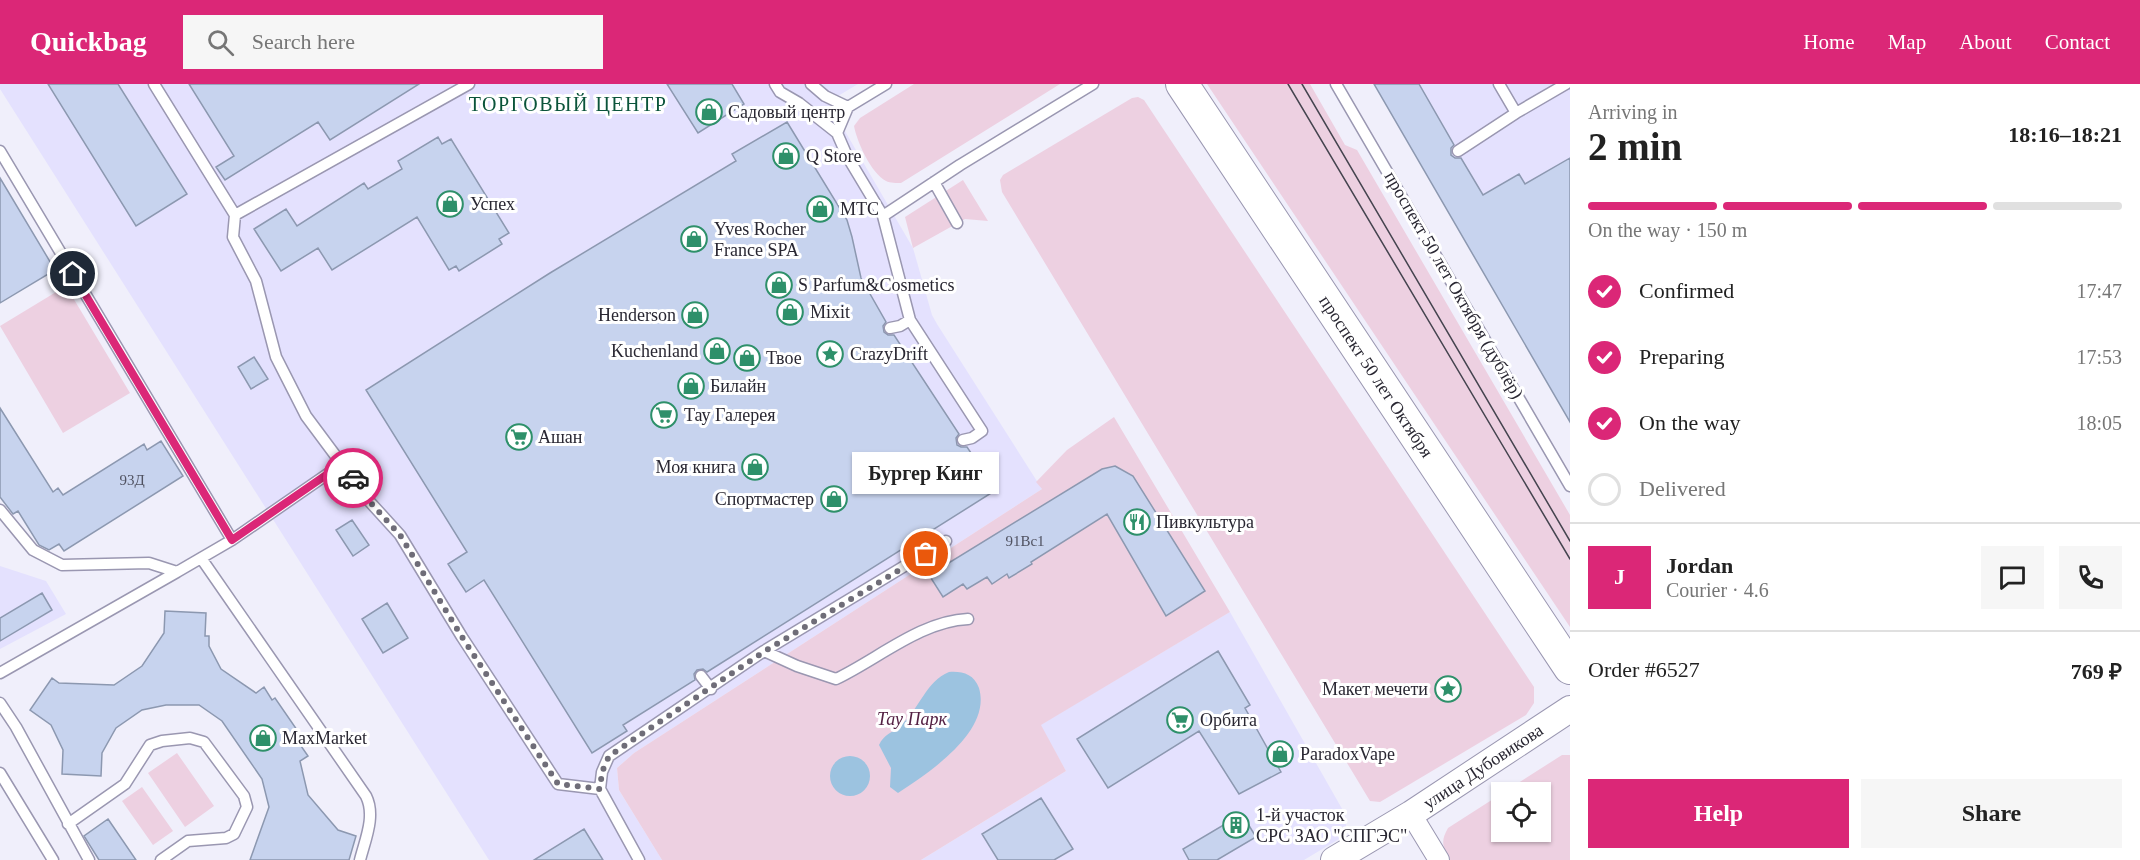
<!DOCTYPE html>
<html lang="en">
<head>
<meta charset="utf-8">
<style>
	body { margin:0; font-family:"Times New Roman",serif; background:#f6f6f6; color:#222; height:100vh; display:flex; flex-direction:column; font-size:22px; white-space:nowrap }
	* { box-sizing:border-box; margin:0 }
	p { font-size:20px; color:#767676 }
	.icon { flex:none; width:33px; height:33px; fill:none; stroke:currentColor; stroke-width:2; stroke-linecap:round; stroke-linejoin:round }
	.map { position:relative; flex:1; overflow:hidden }
	.side { display:flex; flex-direction:column; background:#fff; width:570px }
	.side>* { flex:none }
	.fabs { position:absolute; left:1491px; top:698px; display:grid; gap:12px }
	.fabs a { display:grid; place-items:center; width:60px; height:60px; border-radius:0px; background:#fff; box-shadow:0 2px 4px #0004; font-size:30px }
	.pin { position:absolute; display:grid; place-items:center; width:51px; height:51px; color:#fff; margin:-26px; border:3px solid #fff; border-radius:50%; box-shadow:0 2px 6px #0007 }
	.courier { position:absolute; display:grid; place-items:center; width:60px; height:60px; margin:-30px; border:4px solid #db2777; border-radius:50%; background:#fff; color:#222; box-shadow:0 2px 8px #0007 }
	.bubble { position:absolute; height:42px; border-radius:0px; background:#fff; box-shadow:0 2px 4px #0004; font-size:20px; font-weight:700; line-height:42px; text-align:center }
	.head em { font-style:normal; font-weight:700 }
	.head div { display:flex; flex-direction:column-reverse }
	.head { display:flex; align-items:center; justify-content:space-between; height:102px; padding:0 18px }
	h1 { font-size:39px; font-weight:700; line-height:45px }
	.bar { display:grid; grid-template-columns:repeat(4,1fr); gap:9px 6px; align-content:center; height:72px; padding:0 18px }
	.bar i { height:8px; border-radius:4px; background:#e0e0e0 }
	.bar .on { background:#db2777 }
	.bar p { grid-column:span 4 }
	.line { display:flex; align-items:center; gap:15px; padding:0 18px; border-top:2px solid #e0e0e0 }
	.line div { flex:1 }
	.round { display:grid; place-items:center; flex:none; width:63px; height:63px; border-radius:0px; background:#f6f6f6 }
	ol { padding:0 18px; list-style:none }
	li { display:flex; align-items:center; gap:18px; height:66px }
	li p { margin-inline-start:auto }
	li .icon { padding:6px; border-radius:50%; background:#db2777; color:#fff; stroke-width:4 }
	li:last-child { color:#767676 }
	li i { width:33px; height:33px; border:3px solid #e0e0e0; border-radius:50% }
	.action { display:flex; gap:12px; margin-top:auto; padding:12px 18px }
	.action a { flex:1; height:69px; border-radius:0px; background:#db2777; color:#fff; font-size:24px; font-weight:700; line-height:69px; text-align:center }
	.action a+a { background:#f6f6f6; color:#222 }
	header { display:flex; align-items:center; gap:36px; box-sizing:border-box; height:84px; padding:0 30px; background:#db2777; color:#fff }
	header strong { font-size:28px }
	nav { display:flex; gap:33px; margin-inline-start:auto; font-size:21px }
	.search { width:420px; height:54px; background:#f6f6f6; display:flex; align-items:center; gap:15px; box-sizing:border-box; padding:0 21px; border-radius:0px; color:#767676; font-size:22px }
	main { display:flex; flex:1; min-height:0 }
	.map>svg:first-child { display:block }
	.built { fill:#e4e1fe }
	.green { fill:#edd0e1 }
	.water { fill:#9cc3e0 }
	.building { fill:#c7d3ee; stroke:#8c98b0; stroke-width:1.5 }
	.lines { fill:none; stroke-linecap:round; stroke-linejoin:round }
	.service-casing { stroke:#9a97b1; stroke-width:13 }
	.minor-casing { stroke:#9a97b1; stroke-width:22 }
	.tertiary-casing { stroke:#9a97b1; stroke-width:28 }
	.primary-casing { stroke:#9a97b1; stroke-width:34 }
	.service { stroke:#fff; stroke-width:10 }
	.minor { stroke:#fff; stroke-width:20 }
	.tertiary { stroke:#fff; stroke-width:26 }
	.primary { stroke:#fff; stroke-width:32 }
	.tram { stroke:#45444f; stroke-width:1.5 }
	.done { stroke:#6f6d78; stroke-width:6; stroke-dasharray:0 10.8 }
	.route { stroke:#db2777; stroke-width:8 }
	.labels { text-anchor:middle; stroke-width:6; stroke-linejoin:round; paint-order:stroke }
	.number-label { font-size:15px; fill:#505261 }
	.poi-label { font-size:18px; fill:#292732; stroke:#fff; text-anchor:start }
	.street-label { font-size:18px; fill:#292732; stroke:#fff }
	.park-label { font-size:18px; font-style:italic; fill:#532043; stroke:#fff }
	.neighbourhood-label { font-size:20px; letter-spacing:1.5px; fill:#0b543b; stroke:#fff }
</style>
</head>
<body>
<header>
<strong>Quickbag</strong>
<div class="search"><svg class="icon" aria-label="search" viewBox="0 0 24 24"><circle cx="10" cy="10" r="6"/><path d="M15 15l6 6"/></svg>Search here</div>
<nav><a>Home</a><a>Map</a><a>About</a><a>Contact</a></nav>
</header>
<main>
<div class="map">
<svg width="1570" height="776" viewBox="0 0 1570 776">
	<rect width="100%" height="100%" fill="#f0effb"/>
	<path class="built" d="M0,0H858L828,18L913,164L932,231L937,240L1042,405L634,669L617,684L619,706L662,776H489L0,5Z
		M1419,0H1570V338L1417,73L1450,54Z
		M0,482L46,497L66,530L0,565Z
		M1230,528L1345,730L1346,741L1344,752L1304,776H921L1066,687L1040,641Z"/>
	<path class="green" d="M914,0H1060L901,99C897,99 890,99 886,97C871,89 857,58 854,42L860,34Z
		M1207,0H1310L1345,61L1357,66L1570,431V543Z
		M1138,13L1144,16L1534,603V619L1526,631L1380,718L1370,717L1002,108L1000,96L1003,91L1132,14Z
		M963,96L988,137L965,135L913,164L905,133Z
		M66,202L130,309L63,349L0,242Z
		M1114,333L1230,528L1041,641L1066,687L921,776H662L619,706L617,684L634,669L1042,405L1036,398L1067,366Z
		M177,669L214,722L185,743L148,689Z
		M1562,671H1570V776H1450C1443,763 1440,758 1448,744L1501,710L1502,747H1540V708H1504Z
		M142,703L173,747L153,761L122,717Z"/>
	<path class="water" d="M949,588C962,587 974,590 979,604C992,648 928,689 898,709L890,703L891,684L879,661C884,650 892,649 900,642C919,626 926,597 949,588Z
		M830 692a20 20 0 1 1 40 0a20 20 0 1 1-40 0Z"/>
	<path class="building" d="M48,0H118L187,110L136,142Z
		M189,0H419L330,56L318,38L225,96L216,83L234,72Z
		M667,0H732L744,20L698,49Z
		M1374,0H1419L1454,61L1451,64V71L1455,74H1461L1483,111L1519,90L1525,100L1570,74V338Z
		M787,38L847,136L852,153L861,194L886,238L883,242L884,248L888,251H894L959,350L956,354L957,361L961,363H967L996,406L707,588L703,585L697,586L694,590L695,596L623,641L627,647L592,669L484,496L466,508L448,480L467,468L366,306L550,189L736,77L732,70Z
		M438,53L442,60L451,55L509,149L499,155L502,160L459,187L456,182L449,186L417,133L332,186L318,164L281,187L254,145L286,125L297,142L364,99L368,105L402,85L398,77Z
		M0,94L55,186L0,219Z
		M254,273L268,295L251,305L238,283Z
		M0,324L53,408L58,404L63,411L144,360L147,366L161,357L183,392L64,467L59,460L49,466L39,461L18,427L13,430L0,413Z
		M1115,382L1133,392L1205,507L1166,532L1107,430L1031,478L1032,480L1009,494L1007,490L992,500L987,493L967,505L963,500L943,513L929,491L1102,385Z
		M352,436L369,461L353,472L336,446Z
		M42,509L52,526L0,557V534Z
		M387,519L408,554L383,569L362,535Z
		M165,527L206,529L205,552H209V562L221,585L256,609L264,603L272,616L275,614L306,659L301,662L308,672L300,677L308,711L338,746L356,752L349,776H250L269,723L262,695L222,637L199,621H166L142,626L116,644L102,669L101,692L62,690L63,666L51,641L30,626L52,594L59,599L114,601L142,582L164,549Z
		M1218,567L1250,621L1245,624L1269,667L1280,661L1287,676L1277,681L1281,688L1239,710L1199,647L1108,704L1077,655Z
		M1041,714L1073,765L1054,776H998L982,750Z
		M1242,730L1256,753L1217,776H1189L1183,765Z
		M108,735L136,776H99L84,752Z
		M584,745L603,776H534Z"/>
	<g class="lines">
		<g class="service-casing">
			<path id="service" d="M154,0L235,131
				M469,0L235,131L233,153L256,197L276,273L306,332L370,418L400,451L462,553L558,700L600,705
				M775,0L780,8L799,19L837,49L847,72L883,132L910,236L982,347L972,354L963,356
				M811,0L825,12L848,23
				M1336,0L1570,402
				M1499,0L1516,29L1566,0
				M837,49L848,23L886,0
				M0,67L232,456
				M1458,67L1516,29
				M934,98L957,139
				M883,132L960,81L1093,0
				M890,244L900,242L910,236
				M0,426L33,466L62,481L149,479L177,488L232,456L342,380
				M201,474L366,712C376,732 365,756 360,776
				M764,567L797,582L836,595C878,575 921,537 968,535
				M0,589L177,488
				M701,592L711,605
				M0,619L16,643L89,776
				M0,689L53,776
				M600,705L602,688L609,672L764,567L946,457
				M600,705L639,776
				M68,740L125,700L150,661L162,657L190,654L204,658L244,712L247,723L234,750L226,754L188,757L161,776"/>
		</g>
		<g class="minor-casing">
			<path id="minor" d="M1411,730L1439,776"/>
		</g>
		<g class="tertiary-casing">
			<g id="tertiary">
				<path id="s1" d="M1334,776L1411,730L1570,625"/>
			</g>
		</g>
		<g class="primary-casing">
			<g id="primary">
				<path id="s2" d="M1182,0L1570,584"/>
			</g>
		</g>
		<use href="#service" class="service"/>
		<use href="#minor" class="minor"/>
		<use href="#tertiary" class="tertiary"/>
		<use href="#primary" class="primary"/>
		<path class="tram" d="M1288,0L1570,475
			M1302,0L1570,457"/>
	</g>
	<g class="lines">
		<path class="done" d="M353,394L370,418L400,451L462,553L558,700L600,705L602,688L609,672L765,567L926,470"/>
		<path class="route" d="M73,190L232,456L342,380L353,394"/>
	</g>
	<defs>
		<g id="shop-ring" transform="scale(1.35)"><circle r="9.5" fill="#fff" stroke="#2e906a" stroke-width="1.5"/><path d="M-5-2.5h2.3a2.7 3.5 0 0 1 5.4 0H5L5.5 6h-11ZM-1.5-2.5h3a1.5 2.3 0 0 0-3 0Z" fill="#2e906a"/></g>
		<g id="sight-ring" transform="scale(1.35)"><circle r="9.5" fill="#fff" stroke="#2e906a" stroke-width="1.5"/><path d="M0-6L1.8-2.2L6-1.7L2.9 1.2L3.7 5.4L0 3.3L-3.7 5.4L-2.9 1.2L-6-1.7L-1.8-2.2Z" fill="#2e906a"/></g>
		<g id="supermarket-ring" transform="scale(1.35)"><circle r="9.5" fill="#fff" stroke="#2e906a" stroke-width="1.5"/><path d="M-6-5.5h2.5l.6 2H6L4.5 2H-2.5L-4.4-4H-6ZM-1.5 3.2a1.3 1.3 0 1 0 .1 0ZM3 3.2a1.3 1.3 0 1 0 .1 0Z" fill="#2e906a"/></g>
		<g id="restaurant-ring" transform="scale(1.35)"><circle r="9.5" fill="#fff" stroke="#2e906a" stroke-width="1.5"/><path d="M-5-6h1v4h1v-4h1v4h1v-4h1v5L-1.5 .5V6h-2V.5L-5-1ZM5-6V6H3V1.5H1.5Q1.5-4 5-6Z" fill="#2e906a"/></g>
		<g id="building-ring" transform="scale(1.35)"><circle r="9.5" fill="#fff" stroke="#2e906a" stroke-width="1.5"/><path d="M-4-6H4V6H1V3H-1V6H-4ZM-2.5-4.3h1.7v1.8h-1.7ZM.8-4.3h1.7v1.8H.8ZM-2.5-1h1.7V.8h-1.7ZM.8-1h1.7V.8H.8Z" fill="#2e906a"/></g>
	</defs>
	<g fill-rule="evenodd">
		<use href="#shop-ring" x="709" y="28"/>
		<use href="#shop-ring" x="786" y="72"/>
		<use href="#shop-ring" x="450" y="120"/>
		<use href="#shop-ring" x="820" y="125"/>
		<use href="#shop-ring" x="694" y="155"/>
		<use href="#shop-ring" x="779" y="201"/>
		<use href="#shop-ring" x="790" y="228"/>
		<use href="#shop-ring" x="695" y="231"/>
		<use href="#shop-ring" x="717" y="267"/>
		<use href="#sight-ring" x="830" y="270"/>
		<use href="#shop-ring" x="747" y="274"/>
		<use href="#shop-ring" x="691" y="302"/>
		<use href="#supermarket-ring" x="664" y="331"/>
		<use href="#supermarket-ring" x="519" y="353"/>
		<use href="#shop-ring" x="755" y="383"/>
		<use href="#shop-ring" x="834" y="415"/>
		<use href="#restaurant-ring" x="1137" y="438"/>
		<use href="#sight-ring" x="1448" y="605"/>
		<use href="#supermarket-ring" x="1180" y="636"/>
		<use href="#shop-ring" x="263" y="654"/>
		<use href="#shop-ring" x="1280" y="670"/>
		<use href="#building-ring" x="1236" y="741"/>
	</g>
	<g class="labels">
		<g class="number-label">
			<text x="132" y="401">93Д</text>
			<text x="1025" y="462">91Вс1</text>
		</g>
		<g class="poi-label">
			<text x="728" y="34">Садовый центр</text>
			<text x="806" y="78">Q Store</text>
			<text x="470" y="126">Успех</text>
			<text x="840" y="131">МТС</text>
			<text x="714" y="151">Yves Rocher<tspan x="714" dy="21">France SPA</tspan></text>
			<text x="798" y="207">S Parfum&amp;Cosmetics</text>
			<text x="810" y="234">Mixit</text>
			<text x="676" y="237" text-anchor="end">Henderson</text>
			<text x="698" y="273" text-anchor="end">Kuchenland</text>
			<text x="850" y="276">CrazyDrift</text>
			<text x="766" y="280">Твое</text>
			<text x="710" y="308">Билайн</text>
			<text x="684" y="337">Тау Галерея</text>
			<text x="538" y="359">Ашан</text>
			<text x="736" y="389" text-anchor="end">Моя книга</text>
			<text x="814" y="421" text-anchor="end">Спортмастер</text>
			<text x="1156" y="444">Пивкультура</text>
			<text x="1428" y="611" text-anchor="end">Макет мечети</text>
			<text x="1200" y="642">Орбита</text>
			<text x="282" y="660">MaxMarket</text>
			<text x="1300" y="676">ParadoxVape</text>
			<text x="1256" y="737">1-й участок<tspan x="1256" dy="21">СРС ЗАО "СПГЭС"</tspan></text>
		</g>
		<g class="street-label">
			<text transform="translate(1454 201) rotate(60)" y="6">проспект 50 лет Октября (дублёр)</text>
			<text dy="6" stroke="none"><textPath href="#s2" startOffset="351">проспект 50 лет Октября</textPath></text>
			<text dy="6" stroke="none"><textPath href="#s1" startOffset="176">улица Дубовикова</textPath></text>
		</g>
		<g class="park-label">
			<text x="912" y="641">Тау Парк</text>
		</g>
		<g class="neighbourhood-label">
			<text x="568" y="27">ТОРГОВЫЙ ЦЕНТР</text>
		</g>
	</g>
</svg>
<div class="fabs">
<a><svg class="icon" aria-label="locate" viewBox="0 0 24 24"><circle cx="12" cy="12" r="6"/><path d="M12 2v4M12 18v4M2 12h4M18 12h4"/></svg></a>
</div>
<div class="pin" style="left:926px;top:470px;background:#ea580c"><svg class="icon" aria-label="bag" viewBox="0 0 24 24"><path d="M5 8h14l-1 12H6zM9 8a3 3 0 0 1 6 0"/></svg></div>
<div class="pin" style="left:73px;top:190px;background:#1f2937"><svg class="icon" aria-label="home" viewBox="0 0 24 24"><path d="M3 11l9-7 9 7M6 9v11h12V9"/></svg></div>
<div class="courier" style="left:353px;top:394px"><svg class="icon" aria-label="car" viewBox="0 0 24 24"><path d="M5 17H2v-5l4-1 3-4h7l3 4 3 1v5h-3M9 17h6M6 11h13"/><circle cx="7" cy="17" r="2"/><circle cx="17" cy="17" r="2"/></svg></div>
<div class="bubble" style="left:852px;top:368px;width:147px">Бургер Кинг</div>
</div>
<section class="side">
<div class="head"><div><h1>2 min</h1><p>Arriving in</p></div><em>18:16–18:21</em></div>
<div class="bar"><i class="on"></i><i class="on"></i><i class="on"></i><i></i><p>On the way · 150 m</p></div>
<ol>
<li><svg class="icon" aria-label="check" viewBox="0 0 24 24"><path d="M5 12l5 5 9-10"/></svg>Confirmed<p>17:47</p></li>
<li><svg class="icon" aria-label="check" viewBox="0 0 24 24"><path d="M5 12l5 5 9-10"/></svg>Preparing<p>17:53</p></li>
<li><svg class="icon" aria-label="check" viewBox="0 0 24 24"><path d="M5 12l5 5 9-10"/></svg>On the way<p>18:05</p></li>
<li><i></i>Delivered</li>
</ol>
<div class="line" style="height:108px"><b class="round" style="background:#db2777;color:#fff">J</b><div><b>Jordan</b><p>Courier · 4.6</p></div><a class="round"><svg class="icon" aria-label="chat" viewBox="0 0 24 24"><path d="M4 5h16v11H9l-5 4z"/></svg></a><a class="round"><svg class="icon" aria-label="phone" viewBox="0 0 24 24"><path d="M5 4h4l2 5-3 2q2 4 5 5l2-3 5 2v4C11 20 4 13 5 4z"/></svg></a></div>
<div class="line" style="height:78px"><div>Order #6527</div><b>769 ₽</b></div>
<div class="action"><a>Help</a><a>Share</a></div>
</section>
</main>
</body>
</html>
